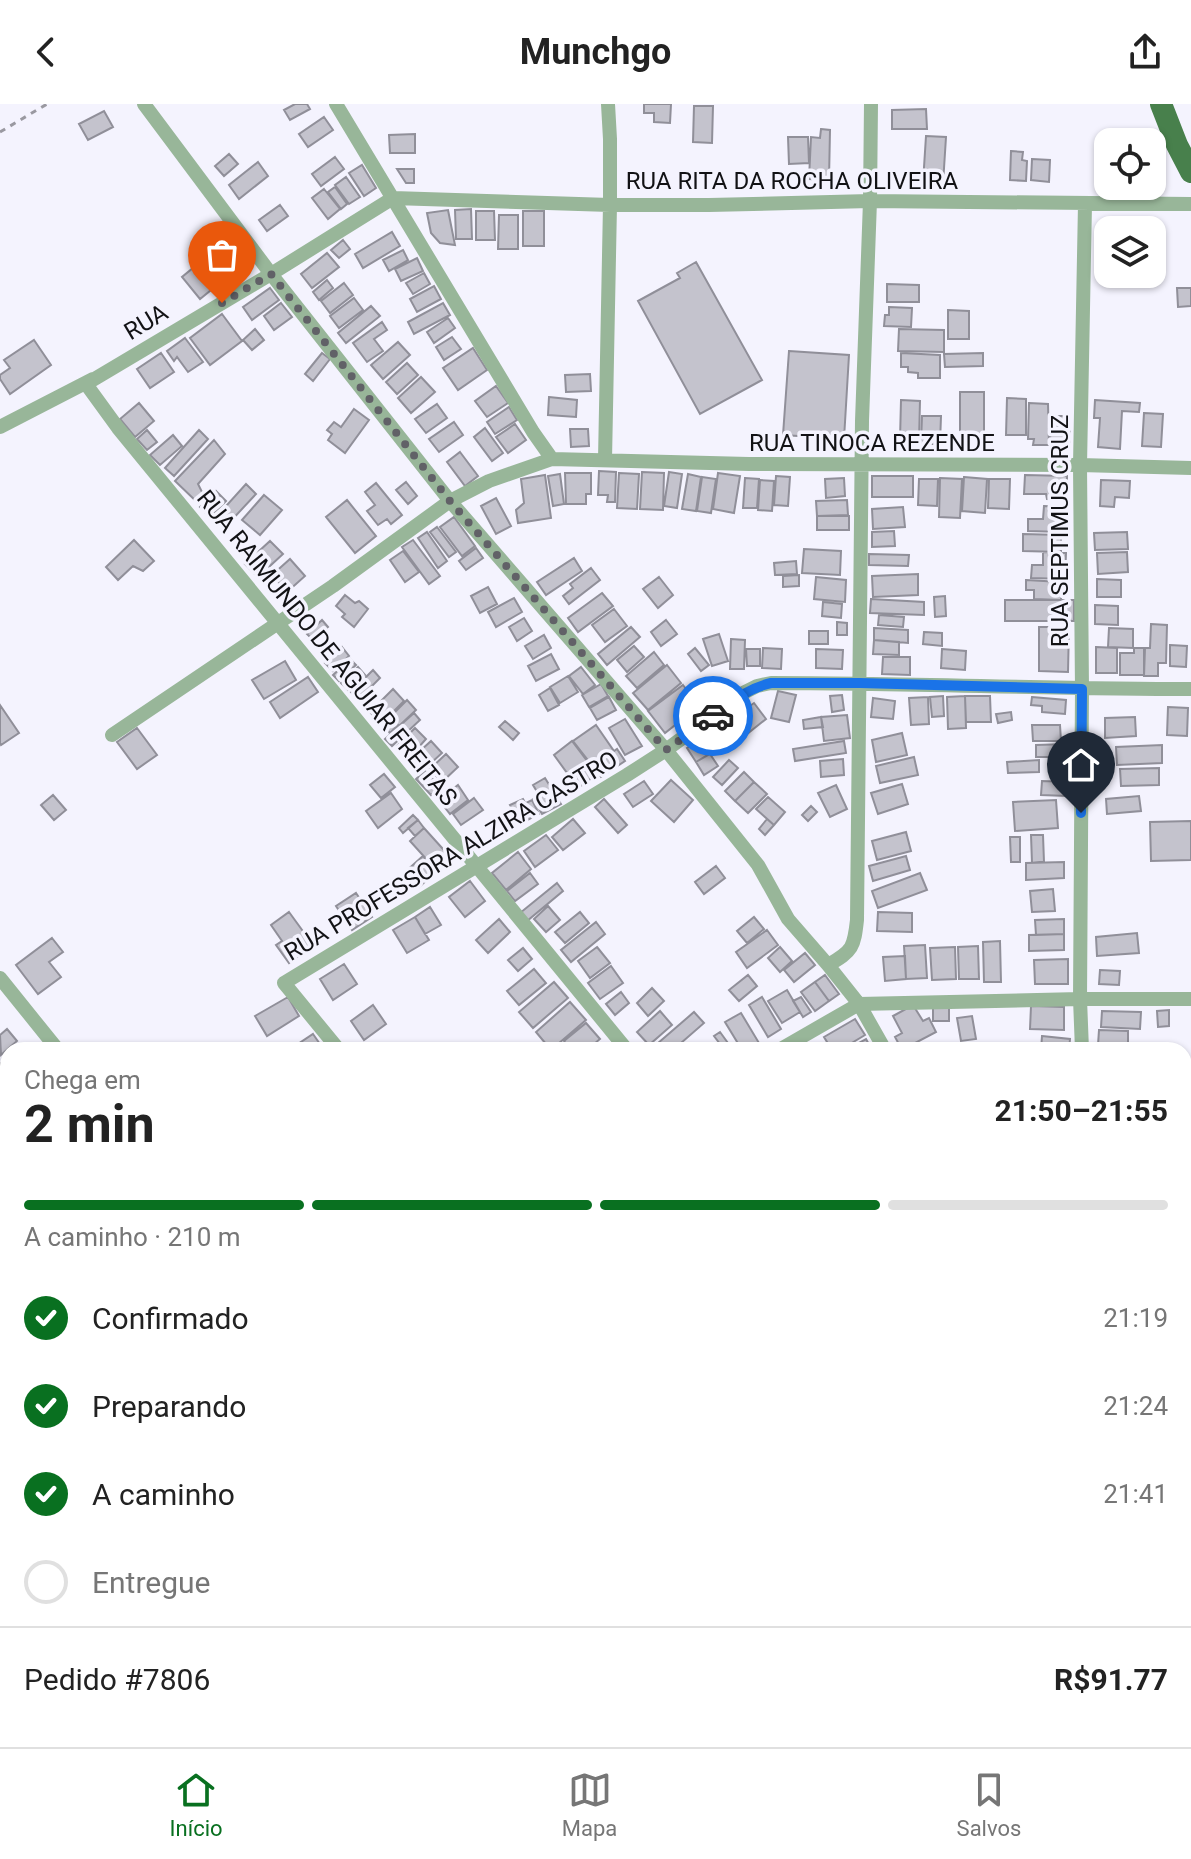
<!DOCTYPE html>
<html lang="pt">
<head>
<meta charset="utf-8">
<style>
	body { margin:0; font-family:Roboto,sans-serif; background:#f2f2f2; color:#222; height:100vh; display:flex; flex-direction:column; font-size:30px; white-space:nowrap }
	* { box-sizing:border-box; margin:0 }
	p { font-size:26px; color:#767676 }
	.icon { flex:none; width:44px; height:44px; fill:none; stroke:currentColor; stroke-width:2; stroke-linecap:round; stroke-linejoin:round }
	.map { position:relative; flex:1; overflow:hidden }
	.sheet { position:absolute; left:0px; top:938px; width:1192px; height:706px; display:flex; flex-direction:column; background:#fff; border-radius:24px 24px 0 0; box-shadow:0 2px 6px #0004 }
	.sheet>* { flex:none }
	.tools { position:absolute; left:1094px; top:24px; display:grid; gap:16px }
	.tools a { display:grid; place-items:center; width:72px; height:72px; border-radius:16px; background:#fff; box-shadow:0 2px 6px #0004; font-size:40px }
	.pin { position:absolute; display:grid; place-items:center; width:68px; height:68px; color:#fff; margin:-82px -34px; border-radius:50% 50% 50% 0; rotate:-45deg; box-shadow:0 0 8px #0007 }
	.pin .icon { rotate:45deg }
	.courier { position:absolute; display:grid; place-items:center; width:80px; height:80px; margin:-40px; border:6px solid #1a73e8; border-radius:50%; background:#fff; color:#222; box-shadow:0 2px 10px #0007 }
	.headline em { font-style:normal; font-weight:700 }
	.headline div { display:flex; flex-direction:column-reverse }
	.headline { display:flex; align-items:center; justify-content:space-between; height:136px; padding:0 24px }
	h1 { font-size:52px; font-weight:700; line-height:60px }
	.bar { display:grid; grid-template-columns:repeat(4,1fr); gap:12px 8px; align-content:center; height:96px; padding:0 24px }
	.bar i { height:10px; border-radius:6px; background:#e0e0e0 }
	.bar .active { background:#097020 }
	.bar p { grid-column:span 4 }
	.line { display:flex; align-items:center; gap:20px; padding:0 24px; border-top:2px solid #e0e0e0 }
	.line div { flex:1 }
	ol { padding:0 24px; list-style:none }
	li { display:flex; align-items:center; gap:24px; height:88px }
	li p { margin-inline-start:auto }
	li .icon { padding:8px; border-radius:50%; background:#097020; color:#fff; stroke-width:4 }
	li:last-child { color:#767676 }
	li i { width:44px; height:44px; border:4px solid #e0e0e0; border-radius:50% }
	header { display:flex; justify-content:space-between; align-items:center; height:104px; padding:0 24px; background:#fff; font-size:36px; font-weight:700 }
	.dock { display:flex; justify-content:space-around; align-items:center; height:112px; border-top:2px solid #e0e0e0; background:#fff; font-size:22px; color:#767676 }
	.dock a { display:grid; justify-items:center; gap:4px }
	.dock .active { color:#097020 }
	.map>svg:first-child { display:block }
	.building { fill:#c4c3cd; stroke:#908f99; stroke-width:2 }
	.lines { fill:none; stroke-linecap:round; stroke-linejoin:round }
	.path { stroke:#9a99a1; stroke-width:3; stroke-dasharray:6 6; stroke-linecap:butt }
	.street { stroke:#98b699; stroke-width:14 }
	.primary { stroke:#48804c; stroke-width:22 }
	.done { stroke:#616167; stroke-width:8; stroke-dasharray:0 14.4 }
	.route { stroke:#1a73e8; stroke-width:10 }
	.labels { text-anchor:middle; stroke-width:7; stroke-linejoin:round; paint-order:stroke }
	.street-label { font-size:24px; fill:#121215; stroke:#f4f3fe }
</style>
</head>
<body>
<header><svg class="icon" aria-label="back" viewBox="0 0 24 24"><path d="M15 5l-7 7 7 7"/></svg>Munchgo<svg class="icon" aria-label="share" viewBox="0 0 24 24"><path d="M12 15V3M7 8l5-5 5 5M5 13v7h14v-7"/></svg></header>
<div class="map">
<svg width="1191" height="1643" viewBox="0 0 1191 1643">
	<rect width="100%" height="100%" fill="#f4f3fe"/>
	<path class="building" d="M295,0H307L310,5L290,16L284,6Z
		M644,0H671L670,19L654,18V9H644Z
		M694,2H713L712,39L693,38Z
		M926,5L927,25H892V6Z
		M104,7L113,23L88,36L79,20Z
		M324,13L333,26L308,43L299,30Z
		M821,25L830,26L829,76L809,75L811,33L820,34Z
		M415,30V49H390L389,31Z
		M926,32L946,33L943,80L923,79Z
		M788,33H808L809,59L789,60Z
		M1011,47L1023,48L1022,56L1027,57L1026,77L1010,76Z
		M229,50L238,60L224,72L215,62Z
		M335,53L344,65L321,82L312,70Z
		M1032,55L1050,56L1049,78L1031,76Z
		M258,58L268,72L239,95L229,81Z
		M362,61L376,84L364,92L349,69Z
		M397,65H414V79H406Z
		M346,73L360,93L349,100L335,81Z
		M335,83L347,100L341,105L328,88Z
		M324,85L340,105L328,115L312,94Z
		M280,101L288,112L267,127L259,116Z
		M471,105L472,135H456L455,106Z
		M448,106L455,141L440,139L431,129L427,109Z
		M476,107H494L495,136H476Z
		M523,107H544V142H523Z
		M499,111H518V145H498Z
		M392,128L400,142L363,164L355,150Z
		M343,136L350,145L339,154L331,146Z
		M235,140L251,160L229,177L210,152L222,143L225,148Z
		M403,146L408,156L389,167L383,156Z
		M327,149L339,163L312,184L301,170Z
		M417,154L423,167L401,177L395,165Z
		M204,155L222,177L200,195L182,173Z
		M696,158L762,276L700,310L638,197L680,174L677,169Z
		M424,169L430,180L413,190L406,179Z
		M327,176L333,184L319,196L313,188Z
		M344,179L353,191L330,209L321,197Z
		M887,180L919,181V198H887Z
		M434,182L441,195L417,208L410,195Z
		M270,184L279,196L252,216L243,203Z
		M1177,184H1191V202L1178,203Z
		M354,194L363,206L339,224L330,212Z
		M281,199L292,213L274,226L264,212Z
		M443,199L450,211L414,230L408,218Z
		M371,202L380,212L346,239L338,229Z
		M889,203L912,204L911,223L884,222L885,211H889Z
		M948,206L969,207V235H948Z
		M222,210L242,237L210,261L190,234Z
		M448,214L455,224L434,239L427,228Z
		M382,218L387,226L374,235L383,247L367,258L353,239Z
		M255,225L264,236L252,246L243,236Z
		M899,225L944,226V248L898,247Z
		M452,233L461,245L444,256L436,243Z
		M185,234L203,258L188,268L177,253L174,257L167,247Z
		M34,236L51,261L10,290L0,275V271L10,264L4,256Z
		M398,238L410,251L383,275L371,261Z
		M473,244L487,266L458,286L443,264Z
		M789,247L849,251L844,335L783,331Z
		M161,249L174,268L150,284L137,265Z
		M322,249L330,255L313,277L305,270Z
		M901,249L940,251V274H918V269L908,268V263H901Z
		M983,249V262L945,263L944,250Z
		M407,259L418,271L397,290L386,278Z
		M590,270L591,287L566,288L565,271Z
		M421,273L435,288L411,309L398,294Z
		M496,282L508,299L487,313L475,297Z
		M960,288H984V334H960Z
		M549,293L577,296L576,313L548,311Z
		M1007,294L1026,295V331H1006Z
		M901,296L920,297L919,336H900Z
		M1095,296L1140,299L1139,308L1122,307L1120,345L1098,343L1100,314H1094Z
		M139,299L154,317L135,333L120,315Z
		M1029,299L1048,300L1049,341H1033L1034,335H1028Z
		M437,300L447,314L426,329L415,315Z
		M509,303L517,316L495,330L487,318Z
		M354,305L369,316L345,349L328,336L332,330L327,326L334,318L341,323Z
		M1144,309L1163,310L1161,343L1142,342Z
		M922,312H941L940,340H921Z
		M1051,312H1070L1069,343L1050,342Z
		M454,318L463,331L439,348L429,335Z
		M515,320L526,336L508,349L496,333Z
		M485,324L503,349L492,357L474,333Z
		M570,325H588L589,342L571,343Z
		M147,326L157,338L147,346L137,335Z
		M199,326L208,335L174,372L165,364Z
		M173,331L182,342L160,361L150,351Z
		M214,336L225,350L198,380L204,392L198,399L175,377Z
		M460,348L478,372L465,382L447,358Z
		M599,367L616,368L615,398H607L608,391H598Z
		M642,368L664,369L663,406L640,405Z
		M669,368L682,370L677,404L664,402Z
		M565,369H591V390H586V400H566Z
		M619,369L639,370L637,405L617,404Z
		M718,369L740,372L734,409L713,405Z
		M560,370L564,400L553,402L548,372Z
		M688,370L701,373L696,407L682,405Z
		M545,371L551,414L518,419L516,406L524,399L521,375Z
		M1025,371L1067,372V396L1047,395L1046,390H1024Z
		M776,372L790,373L788,402L774,401Z
		M872,372H913V393H872Z
		M702,373L716,375L711,409L697,407Z
		M964,373L987,375L985,409L962,407Z
		M745,374L759,375L757,404H743Z
		M844,374L845,392L826,394L825,375Z
		M940,374L962,375L960,414L939,413Z
		M919,375H938L937,402L918,401Z
		M989,375H1010L1009,405L988,404Z
		M760,376L774,377L772,407L758,406Z
		M1101,376L1130,377L1129,394L1115,393L1114,403L1100,402Z
		M406,378L417,392L408,400L396,386Z
		M376,379L402,411L391,420L387,415L378,421L367,407L375,401L365,388Z
		M246,380L256,390L228,420L218,411Z
		M216,387L226,397L210,413L200,403Z
		M264,391L282,406L260,431L242,416Z
		M496,394L511,422L496,430L481,402Z
		M347,396L376,432L355,449L326,413Z
		M847,396L848,411L817,412L816,397Z
		M1044,402L1064,403L1063,428L1028,427V415H1043Z
		M903,403L905,423L873,425L872,405Z
		M817,412H849V426H817Z
		M454,413L475,442L462,452L440,423Z
		M437,423L456,448L449,453L430,428Z
		M894,427L895,442L872,443V428Z
		M427,428L447,457L438,464L418,434Z
		M1127,428L1128,445L1095,446L1094,429Z
		M1023,430L1061,431V448L1023,447Z
		M134,436L154,457L143,467L133,462L118,476L106,463Z
		M413,436L440,472L429,480L402,443Z
		M270,437L283,450L258,473L245,460Z
		M476,444L483,454L466,466L459,457Z
		M804,445L841,447L840,471L802,469Z
		M403,447L419,468L405,478L390,456Z
		M1043,448L1066,449L1065,475L1031,474L1032,461H1043Z
		M1127,448L1128,468L1098,470L1097,449Z
		M869,450L909,451L908,462L869,461Z
		M574,454L582,467L546,491L537,478Z
		M290,455L305,472L287,488L272,471Z
		M796,457L797,470L775,471L774,459Z
		M591,464L600,476L569,500L563,492L573,484L570,480Z
		M918,470V491L873,493L872,472Z
		M799,471V482L783,483V472Z
		M659,473L673,491L658,504L643,485Z
		M816,473L846,476L845,498L814,495Z
		M1097,475L1121,476V493H1097Z
		M1026,476L1061,478V496L1034,495V486H1026Z
		M488,483L497,500L480,509L471,492Z
		M602,489L613,502L578,528L568,514Z
		M345,491L355,499L359,497L368,505L354,523L342,513L345,510L336,502Z
		M945,492L946,512L935,513L934,493Z
		M514,494L522,508L496,523L488,508Z
		M871,495L924,498V511L870,509Z
		M1005,496H1074V517H1005Z
		M823,498L842,500L841,514L822,512Z
		M1095,501L1118,502V521L1095,520Z
		M614,505L627,522L605,538L592,521Z
		M879,511L904,513L903,523L878,521Z
		M524,514L532,527L517,537L509,523Z
		M322,516L328,523L313,536L307,530Z
		M666,516L677,530L661,542L651,528Z
		M837,518L847,519V531H837Z
		M1151,520L1167,521L1166,559H1158V572H1144L1145,544H1150Z
		M631,523L640,533L607,561L598,550Z
		M1039,523H1069L1068,568L1039,567Z
		M874,524L908,526V539L874,536Z
		M1109,524L1133,525V544L1108,543Z
		M809,527H828V540H809Z
		M924,528L942,529V542L923,540Z
		M719,530L728,557L712,562L703,535Z
		M544,531L551,544L533,555L525,542Z
		M731,535L745,536L744,565H730Z
		M874,536L899,538V551L873,550Z
		M1170,541L1187,542L1186,563L1170,562Z
		M634,542L644,553L627,568L617,556Z
		M342,543L349,552L333,567L325,559Z
		M1096,543L1117,544V569H1096Z
		M695,544L709,561L701,567L688,550Z
		M763,544L782,545L781,565L762,564Z
		M1134,544H1144V571H1120V549H1134Z
		M746,545H760V562H747Z
		M816,545L843,546L842,565L816,564Z
		M942,545L966,547L965,566L941,564Z
		M654,548L664,561L637,584L626,572Z
		M551,550L559,565L536,577L528,562Z
		M883,553H910V571L882,570Z
		M350,555L356,561L339,577L333,571Z
		M285,557L296,576L264,595L252,576Z
		M667,561L681,579L648,606L633,589Z
		M358,563L365,571L348,586L341,579Z
		M581,563L595,581L583,590L569,572Z
		M373,566L380,574L358,596L351,588Z
		M568,572L578,588L560,599L550,583Z
		M308,573L318,588L280,614L270,598Z
		M601,580L608,592L589,603L582,591Z
		M683,581L699,602L665,629L648,607Z
		M550,584L559,601L548,607L539,591Z
		M393,585L404,597L381,620L370,608Z
		M778,587L796,591L789,618L771,614Z
		M842,591L844,606L832,608L830,592Z
		M943,592L944,612L932,613L930,593Z
		M965,592H990L991,618H966Z
		M965,592L966,624L948,625L947,593Z
		M609,593L616,606L597,616L590,604Z
		M928,593L929,620L911,621L909,594Z
		M1032,593L1066,596L1065,610L1042,608V602L1031,601Z
		M873,594L895,597L893,615L871,613Z
		M407,596L416,606L399,622L390,613Z
		M754,599L766,615L747,630L734,613Z
		M0,601L19,629L1,641L0,639Z
		M1168,603L1188,604L1187,632L1167,631Z
		M1011,608L1012,616L998,619L996,610Z
		M414,609L420,616L392,642L385,635Z
		M847,611L850,634L824,637L821,613Z
		M821,613L823,623L804,625L803,616Z
		M1135,613L1136,632L1105,634V614Z
		M389,614L397,622L390,629L382,621Z
		M625,615L642,642L625,651L609,624Z
		M505,617L519,629L513,636L499,623Z
		M596,621L614,647L617,645L625,657L601,673L573,637Z
		M1032,621H1060L1061,637H1033Z
		M137,624L157,651L137,665L117,638Z
		M415,624L426,635L409,654L397,642Z
		M718,624L727,639L696,658L687,644Z
		M902,629L907,651L876,658L872,636Z
		M431,637L442,649L419,670L408,658Z
		M572,637L597,670L578,684L554,651Z
		M844,637L846,649L795,657L793,645Z
		M1067,640L1068,653H1036V641Z
		M1162,641V659L1117,661L1116,643Z
		M446,650L458,663L442,678L430,665Z
		M710,650L718,662L704,671L696,658Z
		M914,653L918,671L880,679L876,662Z
		M843,655L844,671L821,673L820,657Z
		M729,656L738,664L722,681L713,673Z
		M1039,656V668L1008,669L1007,658Z
		M1159,664V681L1121,682L1120,665Z
		M425,667L440,683L431,691L416,675Z
		M744,668L754,678L735,697L725,687Z
		M384,670L395,683L381,694L370,681Z
		M545,674L561,700L542,710L533,695L539,691L533,681Z
		M671,676L693,696L674,718L651,697Z
		M644,677L653,690L633,703L624,690Z
		M1042,677L1068,678L1067,692L1041,691Z
		M754,678L767,690L748,709L735,697Z
		M902,680L908,700L878,710L871,689Z
		M458,681L468,696L450,710L439,696Z
		M836,681L847,705L830,713L818,689Z
		M391,689L402,705L378,724L366,707Z
		M53,691L66,706L54,716L41,701Z
		M1139,692L1141,707L1107,710L1106,695Z
		M768,693L785,708L774,721L756,705Z
		M474,694L483,706L461,721L453,710Z
		M523,695L533,713L521,720L510,701Z
		M604,695L627,721L618,729L595,703Z
		M532,696L539,710L533,713L526,699Z
		M1056,696L1058,724L1015,727L1013,698Z
		M811,702L817,708L808,717L802,711Z
		M413,711L418,716L403,729L399,724Z
		M573,715L585,729L563,746L552,733Z
		M767,715L774,721L765,731L759,725Z
		M418,716L424,724L415,732L408,724Z
		M1191,717V756L1151,757L1150,718Z
		M424,724L452,755L438,768L410,737Z
		M906,728L911,747L877,756L872,737Z
		M546,731L558,746L535,763L524,747Z
		M1031,731H1043L1044,758L1032,759Z
		M1010,733H1020V758H1011Z
		M518,748L531,765L506,786L492,769Z
		M423,752L437,767L419,783L405,768Z
		M906,752L910,766L873,777L869,762Z
		M1064,758V774L1026,776V759Z
		M716,762L725,774L704,790L695,778Z
		M530,769L538,780L515,797L507,787Z
		M920,769L927,786L878,804L872,787Z
		M470,777L485,797L465,813L449,793Z
		M557,779L563,787L527,817L520,809Z
		M1053,785L1055,807L1032,808L1030,787Z
		M356,789L372,813L352,826L336,802Z
		M548,802L560,816L546,828L534,815Z
		M430,803L441,821L425,830L415,813Z
		M289,808L313,841L289,859L276,841L282,837L271,821Z
		M580,808L589,819L565,839L555,828Z
		M878,808L912,809V828L877,827Z
		M415,813L429,836L407,849L393,826Z
		M754,813L764,825L747,839L737,827Z
		M499,815L510,828L488,849L476,836Z
		M1064,815V830L1036,831L1035,816Z
		M596,818L605,830L571,858L561,846Z
		M767,826L778,841L747,864L736,848Z
		M1137,829L1139,849L1097,852L1096,833Z
		M1064,830V846L1029,847V831Z
		M52,834L63,848L49,858L61,873L38,890L16,861Z
		M1000,837L1001,878H984L983,838Z
		M925,841L927,874L906,875L904,842Z
		M978,842L979,875H959L958,843Z
		M597,843L610,859L590,874L578,857Z
		M780,843L792,857L780,868L768,854Z
		M955,843L956,875L932,876L930,844Z
		M523,844L532,855L518,867L508,856Z
		M805,849L815,861L794,878L784,866Z
		M905,852L906,875L885,877L883,853Z
		M1068,855V880H1035L1034,856Z
		M344,860L357,880L333,896L320,875Z
		M611,862L623,879L600,895L588,879Z
		M534,865L546,879L519,901L507,887Z
		M1100,866L1120,867L1119,881L1099,880Z
		M748,871L757,882L739,897L729,886Z
		M825,871L839,890L829,897L815,878Z
		M554,878L568,894L533,924L519,908Z
		M815,878L829,897L815,907L801,888Z
		M652,884L664,897L648,912L637,899Z
		M787,886L800,908L782,919L768,897Z
		M621,888L629,899L615,911L606,900Z
		M288,893L299,912L267,932L255,912Z
		M762,893L781,925L768,933L749,901Z
		M801,893L811,908L803,913L793,897Z
		M570,898L586,916L551,946L536,928Z
		M373,901L386,920L364,936L351,917Z
		M913,901L923,917L929,914L936,928L902,946L895,933L902,929L893,912Z
		M1031,902L1064,903V926L1030,925Z
		M933,903L949,904V917H933Z
		M1169,906V922L1158,923L1157,907Z
		M660,907L672,921L649,941L637,928Z
		M1102,907L1141,908L1140,925L1101,923Z
		M694,908L704,919L673,946H650Z
		M741,909L759,939L746,946H742L725,918Z
		M972,912L976,935L961,937L957,914Z
		M855,915L865,931L840,946H832L824,933Z
		M586,919L600,935L587,946H571L564,937Z
		M7,925L17,937L1,951L0,931Z
		M1099,926L1128,927V942L1098,941Z
		M720,928L733,946H712L720,940L714,932Z
		M313,930L322,943L318,946H289Z
		M1042,932L1070,935L1069,946H1041Z
		M866,935L872,946H846Z
		M8,953V977L0,967V960Z
		M1184,1176H1191V1204L1184,1203Z
		M1191,1363V1389L1184,1394V1367Z
		M1191,1392V1418L1184,1423V1397Z
		M8,1427V1453L0,1440V1432Z
		M1191,1514V1551L1184,1555V1519Z
		M156,1636H172L179,1643H149Z
		M1071,1636H1079L1084,1642L1063,1643Z"/>
	<g class="lines">
		<path class="path" d="M0,28L47,0"/>
		<path class="street" d="M144,0L271,170L450,397L666,646L758,761L788,815L828,861L859,900L885,946
			M336,0L533,328L552,355
			M0,323L93,275
			M605,356L610,101V35L608,0
			M112,631L333,482L450,397L489,377L552,355L749,360L1080,361L1191,364
			M828,861C853,847 854,843 857,816L862,317L870,97L871,0
			M0,874L58,946
			M339,946L284,879L627,671L666,646L745,588L757,582L771,579C911,579 1051,585 1191,585
			M627,946L118,324L86,280L271,170L393,94L610,101H709L870,97L1191,100
			M779,946L859,900L1080,895H1191
			M1082,946L1080,895L1082,585L1080,361L1085,100
			M0,1051L8,1046
			M1184,1167L1191,1168
			M0,1308L8,1318
			M0,1416L8,1411
			M1184,1442H1191
			M1184,1475L1191,1486
			M273,1636L279,1643
			M897,1636L903,1643
			M231,1643L242,1636"/>
		<path class="primary" d="M1161,0L1177,41L1191,68"/>
	</g>
	<g class="lines">
		<path class="done" d="M222,199L271,170L450,397L666,646L713,612"/>
		<path class="route" d="M713,612C732,598 748,584 771,579H860L1082,585L1081,709"/>
	</g>
	<g class="labels">
		<g class="street-label">
			<text x="792" y="85">RUA RITA DA ROCHA OLIVEIRA</text>
			<text transform="translate(146 218) rotate(-31)" y="8">RUA</text>
			<text x="872" y="347">RUA TINOCA REZENDE</text>
			<text transform="translate(1060 427) rotate(-90)" y="8">RUA SEPTIMUS CRUZ</text>
			<text transform="translate(327 544) rotate(51)" y="8">RUA RAIMUNDO DE AGUIAR FREITAS</text>
			<text transform="translate(451 752) rotate(-31)" y="8">RUA PROFESSORA ALZIRA CASTRO</text>
		</g>
	</g>
</svg>
<div class="tools">
<a><svg class="icon" aria-label="locate" viewBox="0 0 24 24"><circle cx="12" cy="12" r="6"/><path d="M12 2v4M12 18v4M2 12h4M18 12h4"/></svg></a>
<a><svg class="icon" aria-label="layers" viewBox="0 0 24 24"><path d="M12 4l9 5-9 5-9-5zM3 14l9 5 9-5"/></svg></a>
</div>
<div class="pin" style="left:222px;top:199px;background:#ea580c"><svg class="icon" aria-label="bag" viewBox="0 0 24 24"><path d="M5 8h14l-1 12H6zM9 8a3 3 0 0 1 6 0"/></svg></div>
<div class="pin" style="left:1081px;top:709px;background:#1f2937"><svg class="icon" aria-label="home" viewBox="0 0 24 24"><path d="M3 11l9-7 9 7M6 9v11h12V9"/></svg></div>
<div class="courier" style="left:713px;top:612px"><svg class="icon" aria-label="car" viewBox="0 0 24 24"><path d="M5 17H2v-5l4-1 3-4h7l3 4 3 1v5h-3M9 17h6M6 11h13"/><circle cx="7" cy="17" r="2"/><circle cx="17" cy="17" r="2"/></svg></div>
<section class="sheet">
<div class="headline"><div><h1>2 min</h1><p>Chega em</p></div><em>21:50–21:55</em></div>
<div class="bar"><i class="active"></i><i class="active"></i><i class="active"></i><i></i><p>A caminho · 210 m</p></div>
<ol>
<li><svg class="icon" aria-label="check" viewBox="0 0 24 24"><path d="M5 12l5 5 9-10"/></svg>Confirmado<p>21:19</p></li>
<li><svg class="icon" aria-label="check" viewBox="0 0 24 24"><path d="M5 12l5 5 9-10"/></svg>Preparando<p>21:24</p></li>
<li><svg class="icon" aria-label="check" viewBox="0 0 24 24"><path d="M5 12l5 5 9-10"/></svg>A caminho<p>21:41</p></li>
<li><i></i>Entregue</li>
</ol>
<div class="line" style="height:104px"><div>Pedido #7806</div><b>R$91.77</b></div>
</section>
</div>
<nav class="dock">
<a class="active"><svg class="icon" aria-label="home" viewBox="0 0 24 24"><path d="M3 11l9-7 9 7M6 9v11h12V9"/></svg>Início</a>
<a><svg class="icon" aria-label="map" viewBox="0 0 24 24"><path d="M3 6l6-2 6 2 6-2v14l-6 2-6-2-6 2zM9 4v14M15 6v14"/></svg>Mapa</a>
<a><svg class="icon" aria-label="saved" viewBox="0 0 24 24"><path d="M7 4h10v16l-5-4-5 4z"/></svg>Salvos</a>
</nav>
</body>
</html>
